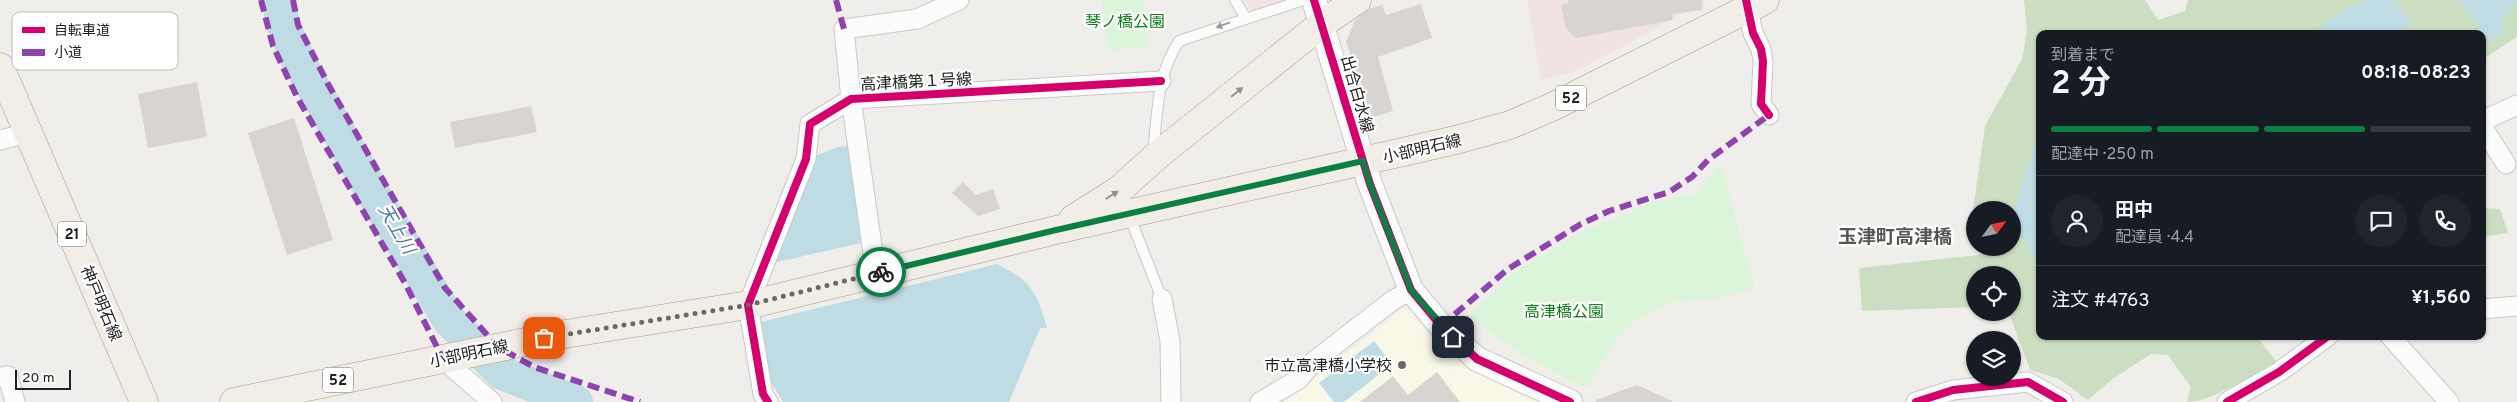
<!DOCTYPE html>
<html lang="ja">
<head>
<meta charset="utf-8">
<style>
	body { margin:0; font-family:Overpass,"Noto Sans JP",sans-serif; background:#20242c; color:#f1f3f6; height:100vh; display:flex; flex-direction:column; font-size:19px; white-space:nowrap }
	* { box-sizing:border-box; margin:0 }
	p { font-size:16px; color:#9ea1a6 }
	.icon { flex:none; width:28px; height:28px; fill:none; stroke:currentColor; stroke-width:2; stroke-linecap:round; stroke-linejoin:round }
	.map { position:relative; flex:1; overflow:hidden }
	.panel { position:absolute; left:2036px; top:30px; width:450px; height:310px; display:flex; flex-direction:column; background:#171b24; border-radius:10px; box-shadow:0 1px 4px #0004 }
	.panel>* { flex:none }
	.needle { width:32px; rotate:57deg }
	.fabs { position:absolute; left:1966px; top:201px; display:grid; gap:10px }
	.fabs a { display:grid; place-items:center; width:55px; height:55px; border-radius:50%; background:#171b24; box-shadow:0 1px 4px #0004; font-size:25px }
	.scale { position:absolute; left:15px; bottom:12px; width:56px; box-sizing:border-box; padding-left:5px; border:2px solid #222; border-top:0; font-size:14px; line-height:18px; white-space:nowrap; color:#222; -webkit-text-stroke:4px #fff; paint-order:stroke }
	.pin { position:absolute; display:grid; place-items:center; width:42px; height:42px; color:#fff; margin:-21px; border-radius:10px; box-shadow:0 2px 8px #0006 }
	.courier { position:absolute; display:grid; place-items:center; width:50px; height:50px; margin:-25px; border:4px solid #0b8043; border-radius:50%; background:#fff; color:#222; box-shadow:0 1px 6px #0007 }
	.summary em { font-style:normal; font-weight:700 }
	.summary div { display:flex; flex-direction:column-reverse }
	.summary { display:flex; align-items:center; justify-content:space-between; height:85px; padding:0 15px }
	h1 { font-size:32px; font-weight:700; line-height:38px }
	.bar { display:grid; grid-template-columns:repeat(4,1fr); gap:8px 5px; align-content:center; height:60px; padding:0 15px }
	.bar i { height:6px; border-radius:4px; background:#363941 }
	.bar .current { background:#0b8043 }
	.bar p { grid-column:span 4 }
	.line { display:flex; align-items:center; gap:12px; padding:0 15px; border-top:1px solid #363941 }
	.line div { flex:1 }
	.round { display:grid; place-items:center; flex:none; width:52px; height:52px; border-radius:26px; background:#20242c }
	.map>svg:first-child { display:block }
	.commercial { fill:#f1e3e1 }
	.education { fill:#f8f7e8 }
	.forest { fill:#cbdec1 }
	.park { fill:#daf5da }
	.water { fill:#bfdbe3 }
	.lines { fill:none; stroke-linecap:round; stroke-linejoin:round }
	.river { stroke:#bfdbe3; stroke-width:34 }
	.building { fill:#d7d4d2 }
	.service-casing { stroke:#c9c8c7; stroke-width:12 }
	.minor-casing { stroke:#c9c8c7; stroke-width:21 }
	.tertiary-casing { stroke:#c9c8c7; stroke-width:26 }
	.primary-casing { stroke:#a79c86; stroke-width:29 }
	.service { stroke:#fdfcfc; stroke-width:10 }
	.minor { stroke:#fdfcfc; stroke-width:19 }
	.tertiary { stroke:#fdfcfc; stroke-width:24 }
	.primary { stroke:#f3ede7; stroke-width:28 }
	.quiet { stroke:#8e44ad; stroke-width:6; stroke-dasharray:12 6; stroke-linecap:butt }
	.cycleway-casing { stroke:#fff; stroke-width:11 }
	.cycleway { stroke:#d6006c; stroke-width:8 }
	.oneway { fill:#9a9a9a }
	.oneway2 { fill:#95928e }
	.done { stroke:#6a6968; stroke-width:5; stroke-dasharray:0 9 }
	.route { stroke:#0b8043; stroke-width:6 }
	.poi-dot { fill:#6a6968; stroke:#fff; stroke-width:2 }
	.labels { text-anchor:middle; stroke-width:4.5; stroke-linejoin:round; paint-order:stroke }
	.shield { fill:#fff; stroke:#646464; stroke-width:1 }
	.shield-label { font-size:15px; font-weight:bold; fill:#222 }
	.park-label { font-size:16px; fill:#0c8416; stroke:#fff }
	.street-label { font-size:16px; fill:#222; stroke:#fff }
	.poi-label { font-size:16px; fill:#222; stroke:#fff; text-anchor:end }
	.water-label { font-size:18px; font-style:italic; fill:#4a7aab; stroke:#fff }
	.quarter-label { font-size:19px; font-weight:bold; fill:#555; stroke:#fff }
	.key { fill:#fff; stroke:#bdbdbd; stroke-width:1 }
	.key-label { font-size:14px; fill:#222 }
</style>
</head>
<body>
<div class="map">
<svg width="2517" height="402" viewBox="0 0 2517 402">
	<rect width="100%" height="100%" fill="#f0eeeb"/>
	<path class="commercial" d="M1244,0H1290L1253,12Z
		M1527,0H1707L1577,71L1541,80Z"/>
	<path class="education" d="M1405,307L1431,337L1451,351L1547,402H1285Z"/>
	<path class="forest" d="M2024,0H2145L2158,20L2185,11L2188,0H2517V37L2483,59L2482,34H2040V336H2256L2277,362C2255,374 2210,402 2187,402L2191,387L2168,355L2151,354L2111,380L2088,400L2059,379L2030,370L2009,313L2012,312V275H1975V307L1862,311L1859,268L1987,254L1986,248H2012V210H1975V218L1972,217L1985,126L2022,59L2027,31Z
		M2483,208L2500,209L2508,233L2483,237Z"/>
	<path class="park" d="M1101,0H1144L1148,46L1109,51Z
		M1720,163L1755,288L1720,298L1667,303L1638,319L1615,340L1587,388C1541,367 1509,348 1469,316L1509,276L1574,236L1657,200L1695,195Z"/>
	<path class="water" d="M2372,0H2395L2410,22L2404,34H2311L2350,6Z
		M2458,0H2517V5H2514L2504,16L2501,36L2490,40Z
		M2040,130V269L2016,226L2015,207Z
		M849,146L861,243L773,263L815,156L837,147Z
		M997,264C1031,281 1037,292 1047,328H1040L1009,402H783L770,380L757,323Z
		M1374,341L1392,364L1344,402H1334L1319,383Z"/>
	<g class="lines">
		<path class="river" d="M278,0L283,24L298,60L379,204L449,320L502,373L576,402"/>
	</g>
	<path class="building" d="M1568,0H1702L1703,10L1672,14L1673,20L1576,38L1566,28L1561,5L1568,3Z
		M1421,4L1432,38L1378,57L1393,111L1371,118L1358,73L1357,74L1346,42L1355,20L1369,9L1382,5L1386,15Z
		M197,82L207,137L148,148L138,94Z
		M531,106L537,132L455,148L450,122Z
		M294,118L333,240L287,255L248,133Z
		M963,182L976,195L993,189L1000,209L978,216L952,193Z
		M1437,372L1460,402H1360L1393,376L1408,395Z
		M1637,385L1674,402H1596V400Z"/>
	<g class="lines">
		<g class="service-casing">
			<path id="service" d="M1235,0L1245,17
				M1158,152L1154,143C1158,106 1158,73 1179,41L1303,0
				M1129,215L1162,299"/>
		</g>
		<g class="minor-casing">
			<path id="minor" d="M1746,0L1753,33L1761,49L1763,61L1761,104L1769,115
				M2482,121L2517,105
				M2482,126L2506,164
				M0,140L28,133
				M876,274L851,99L844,29L917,19L959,0
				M1162,299L1170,341L1171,402
				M2482,309L2517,306
				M2390,336L2449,402
				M443,359L492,402
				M0,377L8,376L15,402
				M768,402L763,394L748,305L806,159L810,124L851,99L1161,81
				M1260,402L1299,379L1314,361L1393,300L1411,290
				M1916,402L1953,390L2028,382L2063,402
				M2227,402L2279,372L2328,336"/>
		</g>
		<g class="tertiary-casing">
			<path id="tertiary" d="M1314,0L1370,184L1411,290L1441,326L1477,359L1570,402"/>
		</g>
		<g class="primary-casing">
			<path id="primary" d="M0,67L144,402
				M1073,219L1119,190L1159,154L1323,23L1357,0
				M234,402L559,335L748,305L1056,230L1456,140L1510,125L1552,107L1765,0"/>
		</g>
		<use href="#service" class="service"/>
		<use href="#minor" class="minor"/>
		<use href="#tertiary" class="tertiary"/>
		<use href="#primary" class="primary"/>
		<path class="quiet" d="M261,0L273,46L297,97L405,283L443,359
			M293,0L298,25L328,84L445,288L498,347L534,367L640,402
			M836,0L844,29
			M1441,326L1508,269L1581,224L1609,211L1669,192L1692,177L1708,160L1769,115"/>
		<g class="cycleway-casing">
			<path id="cycleway" d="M1314,0L1370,184L1411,290L1441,326L1477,359L1570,402
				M1746,0L1753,33L1761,49L1763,61L1761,104L1769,115
				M768,402L763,394L748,305L806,159L810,124L851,99L1161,81
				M1916,402L1953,390L2028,382L2063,402
				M2227,402L2279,372L2328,336"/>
		</g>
		<use href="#cycleway" class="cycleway"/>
	</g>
	<defs><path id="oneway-solid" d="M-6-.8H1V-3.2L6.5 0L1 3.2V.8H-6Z" transform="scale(1.25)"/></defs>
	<use class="oneway" href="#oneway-solid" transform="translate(1223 25) rotate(160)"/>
	<g class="oneway2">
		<use href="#oneway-solid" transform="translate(1237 92) rotate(-39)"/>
		<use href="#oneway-solid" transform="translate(1112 195) rotate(-32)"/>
	</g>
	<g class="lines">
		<path class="done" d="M544,338L748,305L881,272"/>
		<path class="route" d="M881,272L1056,230L1363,161L1370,184L1411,290L1453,337"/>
	</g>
	<circle class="poi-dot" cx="1402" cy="365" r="5"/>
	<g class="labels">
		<g class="shield">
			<rect x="1556" y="85.5" width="30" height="25" rx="4"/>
			<rect x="58" y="221.5" width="28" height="25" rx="4"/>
			<rect x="323" y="367.5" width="30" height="25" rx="4"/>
		</g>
		<g class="shield-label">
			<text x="1571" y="103">52</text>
			<text x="72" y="239">21</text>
			<text x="338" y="385">52</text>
		</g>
		<g class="park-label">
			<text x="1125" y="27">琴ノ橋公園</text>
			<text x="1564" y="317">高津橋公園</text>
		</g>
		<g class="street-label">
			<text transform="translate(916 81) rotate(-3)" y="6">高津橋第１号線</text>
			<text transform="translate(1358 94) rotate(74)" y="6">出合白水線</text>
			<text transform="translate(1422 148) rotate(-13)" y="6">小部明石線</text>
			<text transform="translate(102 303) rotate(67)" y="6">神戸明石線</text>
			<text transform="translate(469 353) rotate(-12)" y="6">小部明石線</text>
		</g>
		<g class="poi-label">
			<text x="1392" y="371">市立高津橋小学校</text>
		</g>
		<g class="water-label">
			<text transform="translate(397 229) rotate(60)" y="6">天上川</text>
		</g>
		<g class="quarter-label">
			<text x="1895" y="243">玉津町高津橋</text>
		</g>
	</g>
	<rect x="12" y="12" width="166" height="58" rx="8" class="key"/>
	<rect x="22" y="27" width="23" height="6" fill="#d6006c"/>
	<rect x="22" y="49" width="23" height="7" fill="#8e44ad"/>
	<g class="key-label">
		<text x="54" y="35">自転車道</text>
		<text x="54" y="57">小道</text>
	</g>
</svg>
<div class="fabs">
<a><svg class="needle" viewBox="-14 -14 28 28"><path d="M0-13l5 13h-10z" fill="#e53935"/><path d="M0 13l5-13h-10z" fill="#9ea1a6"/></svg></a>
<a><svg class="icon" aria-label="locate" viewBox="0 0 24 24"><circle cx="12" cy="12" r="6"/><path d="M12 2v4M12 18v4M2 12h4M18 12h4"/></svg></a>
<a><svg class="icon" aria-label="layers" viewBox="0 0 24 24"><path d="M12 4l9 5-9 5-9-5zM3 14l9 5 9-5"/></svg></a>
</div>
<div class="scale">20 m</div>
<div class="pin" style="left:544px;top:338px;background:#ea580c"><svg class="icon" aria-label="bag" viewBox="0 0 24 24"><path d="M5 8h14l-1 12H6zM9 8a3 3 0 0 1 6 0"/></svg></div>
<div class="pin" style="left:1453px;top:337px;background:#1f2937"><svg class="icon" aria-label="home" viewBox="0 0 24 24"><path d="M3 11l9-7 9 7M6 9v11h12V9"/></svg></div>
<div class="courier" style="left:881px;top:272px"><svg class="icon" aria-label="bike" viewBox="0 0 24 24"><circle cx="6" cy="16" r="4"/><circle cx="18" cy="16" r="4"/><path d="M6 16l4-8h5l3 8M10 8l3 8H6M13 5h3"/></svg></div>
<section class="panel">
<div class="summary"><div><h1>2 分</h1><p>到着まで</p></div><em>08:18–08:23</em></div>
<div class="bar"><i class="current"></i><i class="current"></i><i class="current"></i><i></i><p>配達中 · 250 m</p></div>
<div class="line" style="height:90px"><a class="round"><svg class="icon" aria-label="person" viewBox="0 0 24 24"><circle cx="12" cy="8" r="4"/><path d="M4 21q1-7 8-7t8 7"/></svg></a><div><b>田中</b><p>配達員 · 4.4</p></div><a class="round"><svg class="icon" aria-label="chat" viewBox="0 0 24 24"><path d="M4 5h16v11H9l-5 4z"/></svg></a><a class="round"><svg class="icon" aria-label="phone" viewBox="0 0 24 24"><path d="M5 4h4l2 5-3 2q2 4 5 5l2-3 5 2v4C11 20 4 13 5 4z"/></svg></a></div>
<div class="line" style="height:65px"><div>注文 #4763</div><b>¥1,560</b></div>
</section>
</div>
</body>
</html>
